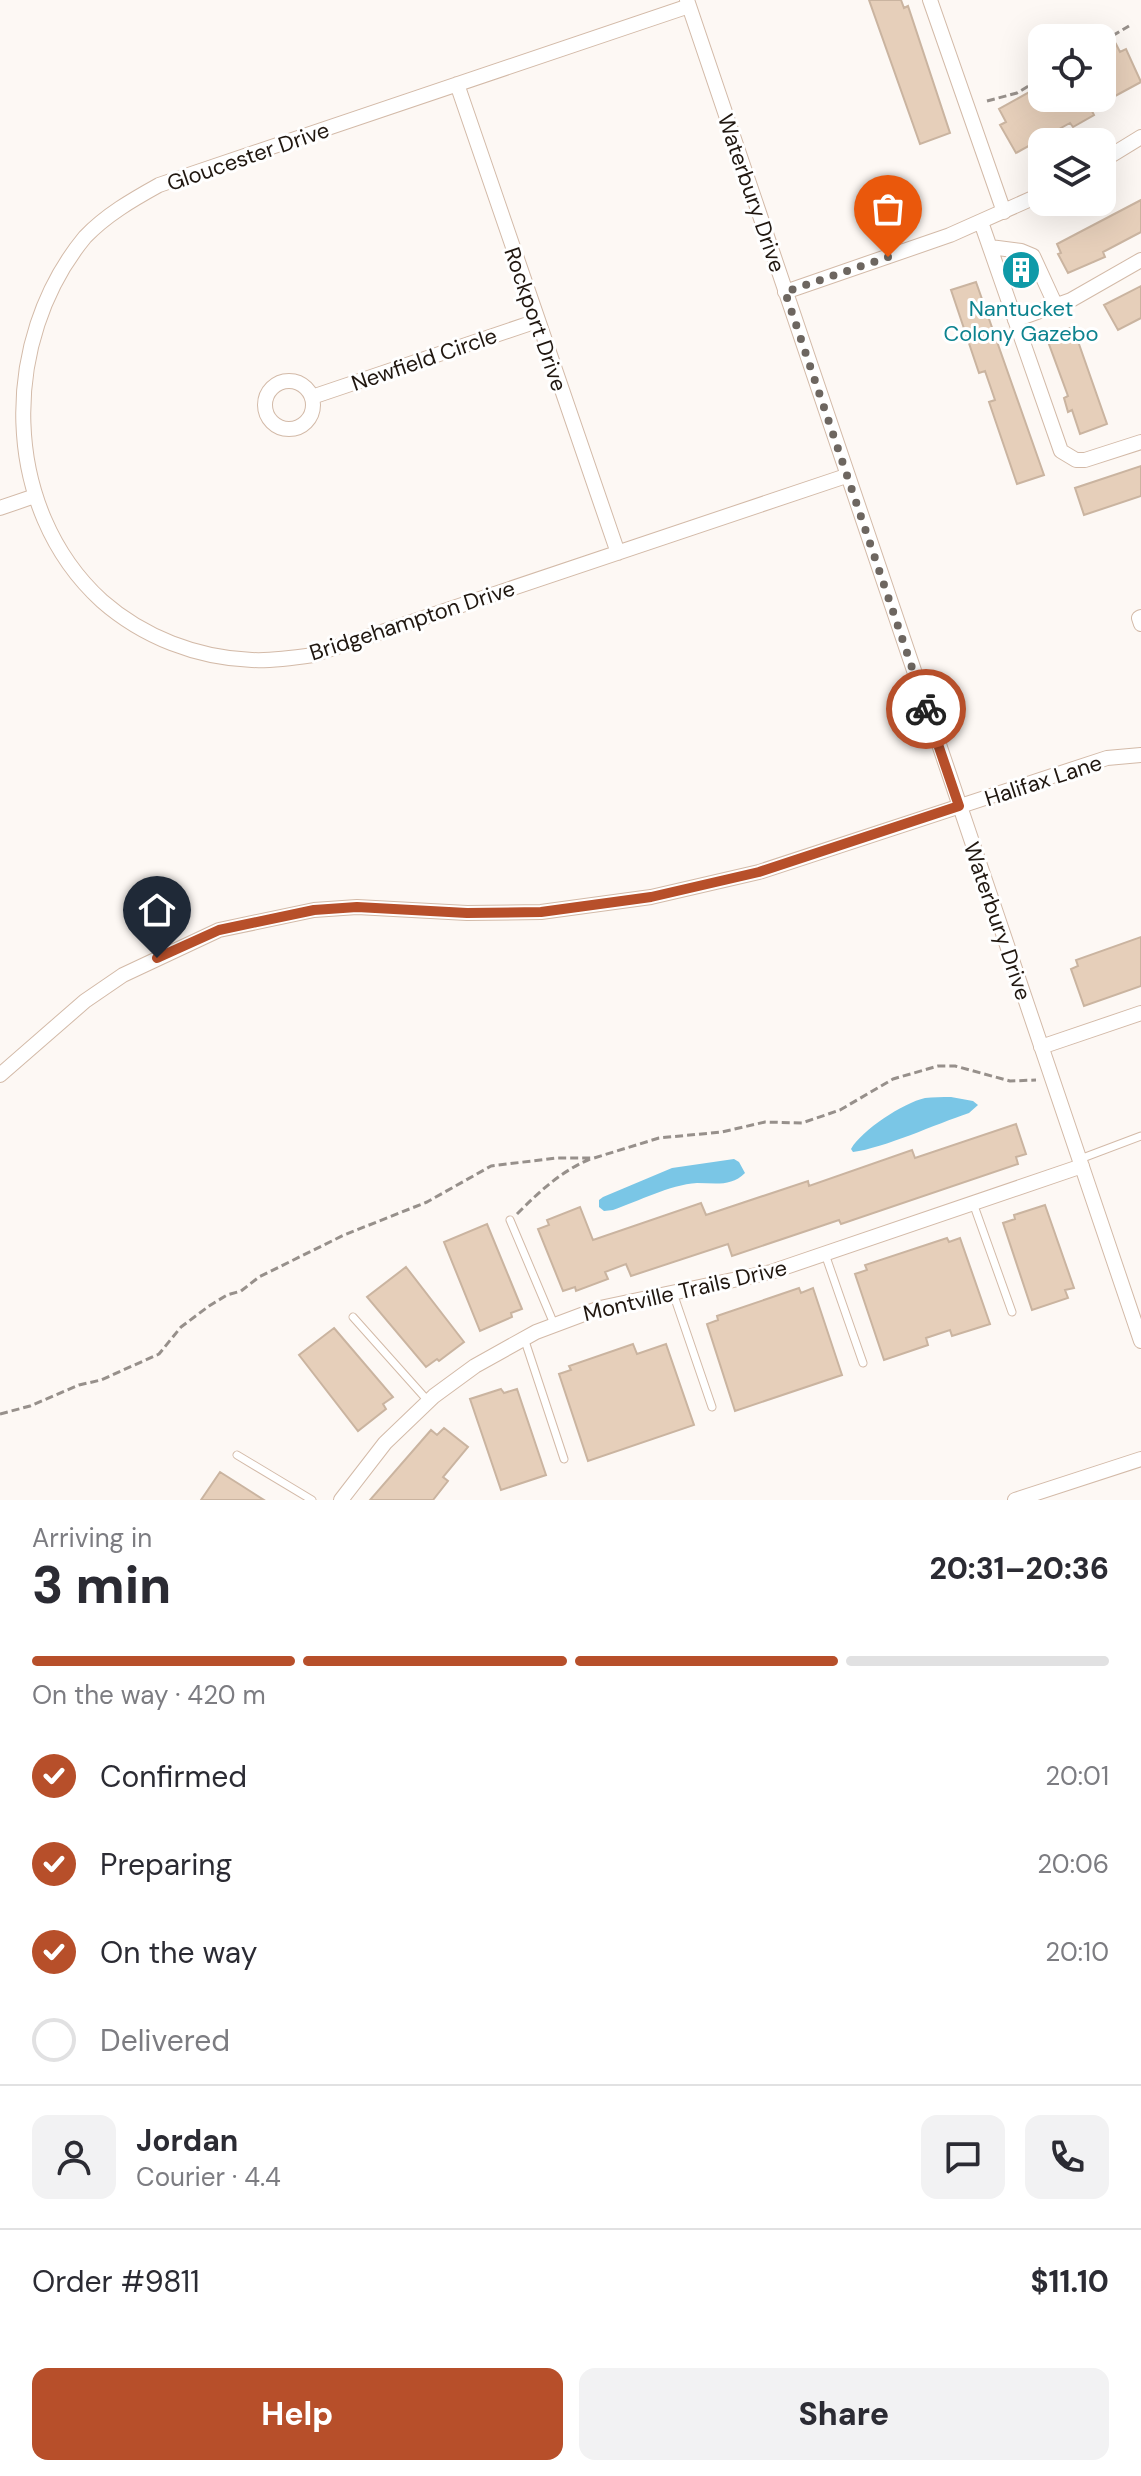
<!DOCTYPE html>
<html lang="en">
<head>
<meta charset="utf-8">
<style>
	body { margin:0; font-family:"DM Sans",sans-serif; background:#f2f2f3; color:#2b2b33; height:100vh; display:flex; flex-direction:column; font-size:30px; white-space:nowrap }
	* { box-sizing:border-box; margin:0 }
	p { font-size:26px; color:#7c7c81 }
	.icon { flex:none; width:44px; height:44px; fill:none; stroke:currentColor; stroke-width:2; stroke-linecap:round; stroke-linejoin:round }
	.map { position:relative; height:1500px; overflow:hidden }
	.sheet { display:flex; flex-direction:column; background:#fff; flex:1 }
	.sheet>* { flex:none }
	.controls { position:absolute; left:1028px; top:24px; display:grid; gap:16px }
	.controls a { display:grid; place-items:center; width:88px; height:88px; border-radius:16px; background:#fff; box-shadow:0 8px 32px #0002; font-size:40px }
	.pin { position:absolute; display:grid; place-items:center; width:68px; height:68px; color:#fff; margin:-82px -34px; border-radius:50% 50% 50% 0; rotate:-45deg; box-shadow:0 0 8px #0007 }
	.pin .icon { rotate:45deg }
	.courier { position:absolute; display:grid; place-items:center; width:80px; height:80px; margin:-40px; border:6px solid #b74f2a; border-radius:50%; background:#fff; color:#222; box-shadow:0 2px 10px #0007 }
	.head em { font-style:normal; font-weight:800 }
	.head div { display:flex; flex-direction:column-reverse }
	.head { display:flex; align-items:center; justify-content:space-between; height:136px; padding:0 32px }
	h1 { font-size:52px; font-weight:800; line-height:60px }
	.bar { display:grid; grid-template-columns:repeat(4,1fr); gap:12px 8px; align-content:center; height:96px; padding:0 32px }
	.bar i { height:10px; border-radius:6px; background:#e1e1e2 }
	.bar .active { background:#b74f2a }
	.bar p { grid-column:span 4 }
	.line { display:flex; align-items:center; gap:20px; padding:0 32px; border-top:2px solid #e1e1e2 }
	.line div { flex:1 }
	.round { display:grid; place-items:center; flex:none; width:84px; height:84px; border-radius:16px; background:#f2f2f3 }
	ol { padding:0 32px; list-style:none }
	li { display:flex; align-items:center; gap:24px; height:88px }
	li p { margin-inline-start:auto }
	li .icon { padding:8px; border-radius:50%; background:#b74f2a; color:#fff; stroke-width:4 }
	li:last-child { color:#7c7c81 }
	li i { width:44px; height:44px; border:4px solid #e1e1e2; border-radius:50% }
	.primary-button { display:flex; gap:16px; margin-top:auto; padding:16px 32px }
	.primary-button a { flex:1; height:92px; border-radius:16px; background:#b74f2a; color:#fff; font-size:32px; font-weight:800; line-height:92px; text-align:center }
	.primary-button a+a { background:#f2f2f3; color:#2b2b33 }
	.map>svg:first-child { display:block }
	.water { fill:#7ac6e6 }
	.building { fill:#e6cfba; stroke:#cab4a0; stroke-width:2 }
	.lines { fill:none; stroke-linecap:round; stroke-linejoin:round }
	.lane-casing { stroke:#d3baa8; stroke-width:9 }
	.street-casing { stroke:#d3baa8; stroke-width:16 }
	.path { stroke:#97908b; stroke-width:3; stroke-dasharray:8 4; stroke-linecap:butt }
	.lane { stroke:#fff; stroke-width:7 }
	.street { stroke:#fff; stroke-width:14 }
	.done { stroke:#6d6660; stroke-width:8; stroke-dasharray:0 14.4 }
	.route { stroke:#b74f2a; stroke-width:10 }
	.labels { text-anchor:middle; stroke-width:6; stroke-linejoin:round; paint-order:stroke }
	.street-label { font-size:22px; fill:#201710; stroke:#fff }
	.culture-label { font-size:22px; fill:#0d838f; stroke:#fff }
</style>
</head>
<body>
<div class="map">
<svg width="1141" height="1500" viewBox="0 0 1141 1500">
	<rect width="100%" height="100%" fill="#fdf8f4"/>
	<path class="water" d="M951,1097L973,1101L978,1105L969,1113C936,1124 884,1148 853,1152L851,1149C862,1130 903,1103 925,1098C933,1097 942,1097 951,1097Z
		M734,1159L739,1162L745,1173C731,1187 715,1183 697,1183C669,1185 639,1201 613,1210L604,1211L599,1207V1200L603,1197L672,1168Z"/>
	<path class="building" d="M869,0H901L904,8L908,6L950,133L920,144Z
		M1116,44L1120,52L1126,49L1141,82L1091,109L1094,115L1073,127L1070,123L1016,153L1000,125L1006,122L999,109L1042,85V98H1102V52Z
		M1141,200V232L1103,252L1105,257L1068,273L1058,254L1061,253L1057,244Z
		M1010 272a10 10 0 1 1 20 0a10 10 0 1 1-20 0Z
		M976,282L1044,475L1017,484L989,402L995,400L985,371L979,373L951,290Z
		M1141,286V318L1118,330L1104,305Z
		M1073,327L1107,424L1080,434L1072,410L1068,412L1064,398L1068,396L1046,336Z
		M1141,466V496L1084,515L1075,488Z
		M1141,937V986L1084,1006L1071,969L1078,966L1076,960Z
		M1016,1124L1026,1154L1016,1157L1018,1164L841,1224L839,1220L732,1256L728,1244L631,1276L626,1264L605,1272L608,1279L576,1291L575,1287L563,1291L538,1229L549,1225L547,1220L580,1207L593,1240L701,1203L706,1215L808,1181L809,1186L912,1150L915,1158Z
		M1045,1205L1074,1288L1065,1290L1068,1298L1032,1310L1003,1223L1015,1219L1014,1215Z
		M487,1224L522,1309L511,1313L512,1317L480,1331L444,1242Z
		M947,1238L949,1242L960,1238L990,1324L952,1336L950,1330L926,1338L928,1345L884,1360L855,1274L867,1270L865,1265Z
		M406,1267L464,1342L439,1361L437,1359L426,1367L367,1297Z
		M799,1288L801,1293L813,1288L842,1375L735,1411L707,1324L718,1320L717,1316Z
		M334,1328L393,1397L383,1404L386,1409L358,1431L299,1355Z
		M633,1344L637,1354L666,1344L694,1425L588,1461L559,1374L571,1370L569,1366Z
		M501,1389L504,1393L517,1389L546,1475L501,1490L470,1399Z
		M444,1428L468,1447L443,1477L448,1481L433,1500H370L431,1430L437,1435Z
		M220,1472L239,1484L264,1500H201Z"/>
	<g class="lines">
		<g class="lane-casing">
			<path id="lane" d="M1080,1159L1141,1136
				M973,1203L1012,1312
				M510,1220L554,1324
				M825,1254L863,1363
				M673,1293L712,1407
				M353,1317L428,1401
				M524,1338L564,1459
				M237,1455L312,1500"/>
		</g>
		<g class="street-casing">
			<path id="street" d="M687,0L1141,1341
				M930,0L1004,212
				M689,6L159,185C132,200 106,215 85,237C0,340 0,508 102,601C143,637 197,658 252,660C272,661 293,658 313,655L846,476
				M457,84L618,553
				M1102,161L1141,137
				M981,222L1061,451L1076,460H1085L1141,442
				M990,247L1021,251L1033,256L1056,306
				M785,292L950,235L1042,194
				M1015,320L1071,300L1141,260
				M265 405a24 24 0 1 1 48 0a24 24 0 1 1-48 0Z
				M312,397L537,321
				M0,508L29,498
				M1141,617L1139,618L1141,624
				M1041,1047L1141,1013
				M0,1075L85,1001L123,975L219,930L314,910L357,907L467,913L541,912L651,897L759,872L1107,758L1141,755
				M341,1500L385,1443L434,1396L475,1366L536,1332L600,1308L771,1272L1082,1166
				M1015,1500L1141,1459"/>
		</g>
		<path class="path" d="M1102,42L1129,26
			M987,101L1017,93L1042,78
			M517,1214C540,1191 560,1172 590,1159
			M0,1414L30,1406L79,1385L101,1380L159,1354L181,1327L209,1306L227,1295L241,1291L259,1277L344,1235L427,1202L491,1166L556,1158H594L659,1138L722,1132L765,1122L802,1123L840,1110L893,1079L938,1066H955L1010,1081L1036,1080"/>
		<use href="#lane" class="lane"/>
		<use href="#street" class="street"/>
	</g>
	<g class="lines">
		<path class="done" d="M888,257L785,292L926,709"/>
		<path class="route" d="M157,958L219,930L314,910L357,907L467,913L541,912L651,897L759,872L959,806L926,709"/>
	</g>
	<defs>
		<g id="building-disc" transform="scale(2)"><circle r="9.5" fill="#0f9aa8" stroke="#fff"/><path d="M-4-6H4V6H1V3H-1V6H-4ZM-2.5-4.3h1.7v1.8h-1.7ZM.8-4.3h1.7v1.8H.8ZM-2.5-1h1.7V.8h-1.7ZM.8-1h1.7V.8H.8Z" fill="#fff"/></g>
	</defs>
	<g fill-rule="evenodd">
		<use href="#building-disc" x="1021" y="270"/>
	</g>
	<g class="labels">
		<g class="street-label">
			<text transform="translate(248 156) rotate(-19)" y="8">Gloucester Drive</text>
			<text transform="translate(752 193) rotate(71)" y="8">Waterbury Drive</text>
			<text transform="translate(536 319) rotate(71)" y="8">Rockport Drive</text>
			<text transform="translate(424 359) rotate(-19)" y="8">Newfield Circle</text>
			<text transform="translate(412 620) rotate(-18)" y="8">Bridgehampton Drive</text>
			<text transform="translate(1043 780) rotate(-18)" y="8">Halifax Lane</text>
			<text transform="translate(998 921) rotate(71)" y="8">Waterbury Drive</text>
			<text transform="translate(685 1290) rotate(-13)" y="8">Montville Trails Drive</text>
		</g>
		<g class="culture-label">
			<text x="1021" y="316">Nantucket<tspan x="1021" dy="25">Colony Gazebo</tspan></text>
		</g>
	</g>
</svg>
<div class="controls">
<a><svg class="icon" aria-label="locate" viewBox="0 0 24 24"><circle cx="12" cy="12" r="6"/><path d="M12 2v4M12 18v4M2 12h4M18 12h4"/></svg></a>
<a><svg class="icon" aria-label="layers" viewBox="0 0 24 24"><path d="M12 4l9 5-9 5-9-5zM3 14l9 5 9-5"/></svg></a>
</div>
<div class="pin" style="left:888px;top:257px;background:#ea580c"><svg class="icon" aria-label="bag" viewBox="0 0 24 24"><path d="M5 8h14l-1 12H6zM9 8a3 3 0 0 1 6 0"/></svg></div>
<div class="pin" style="left:157px;top:958px;background:#1f2937"><svg class="icon" aria-label="home" viewBox="0 0 24 24"><path d="M3 11l9-7 9 7M6 9v11h12V9"/></svg></div>
<div class="courier" style="left:926px;top:709px"><svg class="icon" aria-label="bike" viewBox="0 0 24 24"><circle cx="6" cy="16" r="4"/><circle cx="18" cy="16" r="4"/><path d="M6 16l4-8h5l3 8M10 8l3 8H6M13 5h3"/></svg></div>
</div>
<section class="sheet">
<div class="head"><div><h1>3 min</h1><p>Arriving in</p></div><em>20:31–20:36</em></div>
<div class="bar"><i class="active"></i><i class="active"></i><i class="active"></i><i></i><p>On the way · 420 m</p></div>
<ol>
<li><svg class="icon" aria-label="check" viewBox="0 0 24 24"><path d="M5 12l5 5 9-10"/></svg>Confirmed<p>20:01</p></li>
<li><svg class="icon" aria-label="check" viewBox="0 0 24 24"><path d="M5 12l5 5 9-10"/></svg>Preparing<p>20:06</p></li>
<li><svg class="icon" aria-label="check" viewBox="0 0 24 24"><path d="M5 12l5 5 9-10"/></svg>On the way<p>20:10</p></li>
<li><i></i>Delivered</li>
</ol>
<div class="line" style="height:144px"><a class="round"><svg class="icon" aria-label="person" viewBox="0 0 24 24"><circle cx="12" cy="8" r="4"/><path d="M4 21q1-7 8-7t8 7"/></svg></a><div><b>Jordan</b><p>Courier · 4.4</p></div><a class="round"><svg class="icon" aria-label="chat" viewBox="0 0 24 24"><path d="M4 5h16v11H9l-5 4z"/></svg></a><a class="round"><svg class="icon" aria-label="phone" viewBox="0 0 24 24"><path d="M5 4h4l2 5-3 2q2 4 5 5l2-3 5 2v4C11 20 4 13 5 4z"/></svg></a></div>
<div class="line" style="height:104px"><div>Order #9811</div><b>$11.10</b></div>
<div class="primary-button"><a>Help</a><a>Share</a></div>
</section>
</body>
</html>
